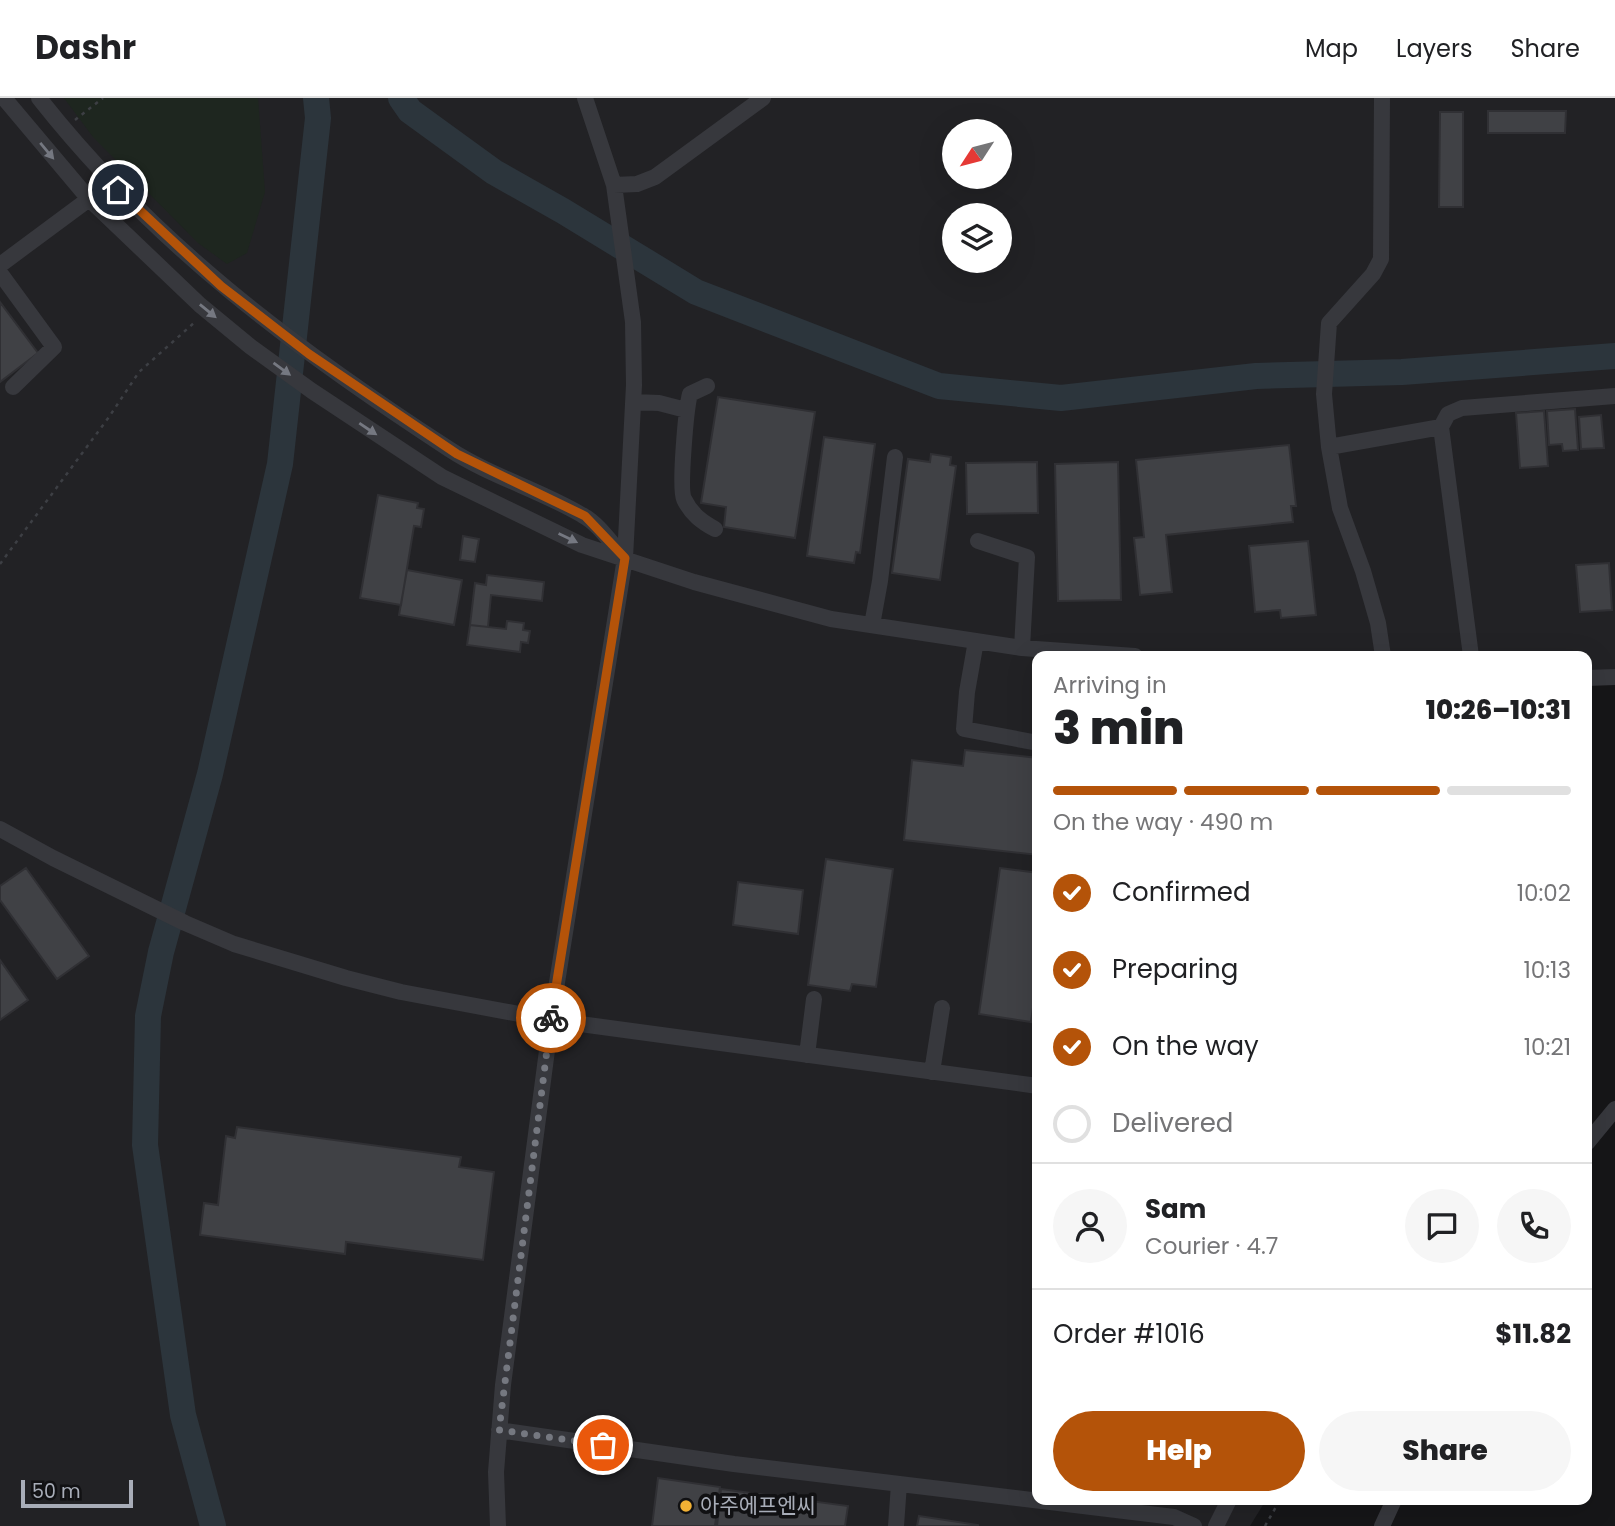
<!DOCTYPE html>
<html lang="en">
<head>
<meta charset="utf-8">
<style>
	body { margin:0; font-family:Poppins,"Noto Sans KR",sans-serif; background:#f6f6f6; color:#202124; height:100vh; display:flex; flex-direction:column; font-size:26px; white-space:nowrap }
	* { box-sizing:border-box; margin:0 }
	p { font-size:23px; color:#757577 }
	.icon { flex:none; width:38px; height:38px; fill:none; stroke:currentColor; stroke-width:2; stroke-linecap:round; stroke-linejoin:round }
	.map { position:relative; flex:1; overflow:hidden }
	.sheet { position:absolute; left:1032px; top:553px; width:560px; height:854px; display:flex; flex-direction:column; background:#fff; border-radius:14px; box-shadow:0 7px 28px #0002 }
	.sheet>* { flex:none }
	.needle { width:46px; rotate:234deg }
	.buttons { position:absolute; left:942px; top:21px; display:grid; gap:14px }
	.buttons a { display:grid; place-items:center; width:70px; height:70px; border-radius:50%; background:#fff; box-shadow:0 7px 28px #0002; font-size:35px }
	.scale { position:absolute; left:21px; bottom:18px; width:112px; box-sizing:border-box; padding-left:7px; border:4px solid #a8adb8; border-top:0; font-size:19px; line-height:24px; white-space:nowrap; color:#a8adb8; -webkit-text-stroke:5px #111113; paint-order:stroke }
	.pin { position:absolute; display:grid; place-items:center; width:60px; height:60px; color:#fff; margin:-30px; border:4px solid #fff; border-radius:50%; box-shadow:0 2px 7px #0007 }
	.courier { position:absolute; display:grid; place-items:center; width:70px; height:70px; margin:-35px; border:5px solid #b45309; border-radius:50%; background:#fff; color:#222; box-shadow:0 2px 9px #0007 }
	.headline em { font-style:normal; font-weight:800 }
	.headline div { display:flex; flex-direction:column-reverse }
	.headline { display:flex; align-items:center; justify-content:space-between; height:119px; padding:0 21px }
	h1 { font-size:46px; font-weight:800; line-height:52px }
	.bar { display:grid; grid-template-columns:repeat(4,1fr); gap:10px 7px; align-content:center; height:84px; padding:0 21px }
	.bar i { height:9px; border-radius:5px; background:#e0e0e0 }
	.bar .on { background:#b45309 }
	.bar p { grid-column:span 4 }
	.line { display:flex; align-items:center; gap:18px; padding:0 21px; border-top:2px solid #e0e0e0 }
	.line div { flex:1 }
	.round { display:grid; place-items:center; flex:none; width:74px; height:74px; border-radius:37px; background:#f6f6f6 }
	ol { padding:0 21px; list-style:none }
	li { display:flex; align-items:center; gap:21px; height:77px }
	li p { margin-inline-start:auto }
	li .icon { padding:7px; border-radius:50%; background:#b45309; color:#fff; stroke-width:4 }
	li:last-child { color:#757577 }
	li i { width:38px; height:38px; border:4px solid #e0e0e0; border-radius:50% }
	.action { display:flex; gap:14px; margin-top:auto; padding:14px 21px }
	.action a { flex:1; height:80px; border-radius:42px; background:#b45309; color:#fff; font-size:28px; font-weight:800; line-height:80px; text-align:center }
	.action a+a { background:#f6f6f6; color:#202124 }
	header { display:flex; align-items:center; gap:42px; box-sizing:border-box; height:98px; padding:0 35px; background:#fff; border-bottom:2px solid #e0e0e0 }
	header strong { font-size:33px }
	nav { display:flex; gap:38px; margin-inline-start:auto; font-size:24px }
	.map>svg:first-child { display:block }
	.built { fill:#222225; fill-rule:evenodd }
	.green { fill:#1e261f }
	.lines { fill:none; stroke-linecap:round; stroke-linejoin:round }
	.river { stroke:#2c353c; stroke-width:26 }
	.building { fill:#404145; stroke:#303034; stroke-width:2 }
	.path { stroke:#3d3f44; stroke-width:2.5; stroke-dasharray:3.5 5; stroke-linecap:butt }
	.minor { stroke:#37383d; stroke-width:16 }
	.oneway { fill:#757881 }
	.done { stroke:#757880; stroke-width:7; stroke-dasharray:0 12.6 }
	.route { stroke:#b45309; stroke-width:9 }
	.poi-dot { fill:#f2b134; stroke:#111113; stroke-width:2.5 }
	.labels { text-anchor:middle; stroke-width:7; stroke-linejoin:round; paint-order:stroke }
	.poi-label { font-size:21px; fill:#a8adb8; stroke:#111113; text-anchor:start }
</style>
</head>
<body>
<header>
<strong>Dashr</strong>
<nav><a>Map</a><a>Layers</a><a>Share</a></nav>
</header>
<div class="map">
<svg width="1615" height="1428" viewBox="0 0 1615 1428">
	<rect width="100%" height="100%" fill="#161618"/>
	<path class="built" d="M0,0H1615V585L1587,586V558H1038V1402H1266L1250,1428H0ZM954,33H999V79H954ZM954,117H999V163H954Z"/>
	<path class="green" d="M64,0H258L265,94L247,155L227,166L198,145L93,39Z"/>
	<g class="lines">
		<path class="river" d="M401,0L410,13L494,74L563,113L696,194L939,288L1061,300L1256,278L1402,274L1615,258
			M213,1428L183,1317L145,1047L148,918L161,854L210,676L280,366L318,20L316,0"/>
	</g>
	<path class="building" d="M1488,13H1566L1565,35H1488Z
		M1440,14H1463V109H1439Z
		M0,204L38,255L0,284Z
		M718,299L815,314L795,440L724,429L726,409L701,405Z
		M1575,311L1578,352L1563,353L1562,346L1549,347L1547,313Z
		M1544,313L1548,368L1520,370L1516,315Z
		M1601,317L1604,350L1581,351L1579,319Z
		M824,339L875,346L860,455L856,454L854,465L807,458Z
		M1289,347L1296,408H1291L1293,424L1166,437L1172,494L1140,497L1134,440L1144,439L1136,362Z
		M931,356L951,359L950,367L956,368L940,482L892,475L908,361L930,364Z
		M1037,364L1038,415L967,416L966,365Z
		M1118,364L1121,502L1058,503L1055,366Z
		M378,397L418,405L417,410L424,411L421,429L414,428L401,507L360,500Z
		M463,438L479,441L475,464L460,462Z
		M1308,443L1316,517L1281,520L1280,512L1255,514L1249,448Z
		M1609,465L1612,512L1580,514L1576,467Z
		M407,472L462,482L454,527L399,517Z
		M487,477L544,484L542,503L491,497L488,529L470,527L475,485L486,487Z
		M507,523L524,525L523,532L530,533L528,545L521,544L520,554L467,547L470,527L506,531Z
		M965,652L1038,660V757L904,742L912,662L963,668Z
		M826,761L893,771L876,889L852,886L850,893L808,887Z
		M26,770L89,858L57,881L0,802V788Z
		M1000,770L1038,775V874L1031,924L979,916Z
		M738,784L803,792L798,836L733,827Z
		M0,862L28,902L0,922Z
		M237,1029L461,1059L459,1069L494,1074L483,1162L346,1144L345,1156L200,1137L204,1105L218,1107L226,1038L235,1040Z
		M658,1380L720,1389L715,1428H652Z
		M721,1391L848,1408L845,1428H717Z
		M919,1418L978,1427V1428H917Z"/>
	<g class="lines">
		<path class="path" d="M75,22L103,0
			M0,466L109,319L139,274L195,224
			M1265,1428L1280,1402"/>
		<path class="minor" d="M4,0L89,101L200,207L251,249L312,293L442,379L582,447L694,484L831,521L1022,550L1135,558
			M39,0C154,146 294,250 449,351C490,378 540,392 582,417C598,425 611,445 623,458
			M1382,0L1381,161L1373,176L1329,225L1324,296L1329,349L1340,410L1363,473L1378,525L1383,558
			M614,87L637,86L655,79L763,0
			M0,167L89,101
			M0,175L54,249L13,289
			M707,288L690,296C686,310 679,391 684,401C691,416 702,424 715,431
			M634,304L659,305L686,312
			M1329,349L1441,329
			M978,443L1027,459L1022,550
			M872,527L880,483L895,359
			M976,543L967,594L964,631L1038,645
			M1471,558L1441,329L1448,316L1462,310L1615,298
			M1587,580L1615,579
			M0,731L53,760L185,825L234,846L346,880L401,894L551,922L1038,988
			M807,957L814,901
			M932,974L942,910
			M1587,1045L1615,1011
			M499,1332L734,1366L1174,1419L1194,1428
			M498,1428L496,1374L503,1287L551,922L625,460L634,287L633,224L614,87L585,0
			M896,1428L899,1386
			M1216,1428L1229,1402
			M1382,1428L1394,1402"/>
	</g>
	<defs><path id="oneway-solid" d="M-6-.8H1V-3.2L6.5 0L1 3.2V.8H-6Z" transform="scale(1.75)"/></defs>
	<g class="oneway">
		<use href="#oneway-solid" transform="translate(47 53) rotate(50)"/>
		<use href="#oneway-solid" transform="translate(208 213) rotate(39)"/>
		<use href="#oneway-solid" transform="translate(282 271) rotate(36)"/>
		<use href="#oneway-solid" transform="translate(368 331) rotate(34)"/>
		<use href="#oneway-solid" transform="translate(568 440) rotate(26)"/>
	</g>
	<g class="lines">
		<path class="done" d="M551,920L499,1332L603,1347"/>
		<path class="route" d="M118,92L221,188L309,256L457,356L585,418L625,460L551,920"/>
	</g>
	<circle class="poi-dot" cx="686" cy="1408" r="7"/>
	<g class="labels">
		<g class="poi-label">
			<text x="700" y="1415">아주에프엔씨</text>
		</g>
	</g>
</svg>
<div class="buttons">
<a><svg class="needle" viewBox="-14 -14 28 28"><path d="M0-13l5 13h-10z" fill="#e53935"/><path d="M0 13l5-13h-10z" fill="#757577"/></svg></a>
<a><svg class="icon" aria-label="layers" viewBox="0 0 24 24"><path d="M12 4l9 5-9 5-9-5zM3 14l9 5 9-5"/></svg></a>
</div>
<div class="scale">50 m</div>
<div class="pin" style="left:603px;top:1347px;background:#ea580c"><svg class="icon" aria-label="bag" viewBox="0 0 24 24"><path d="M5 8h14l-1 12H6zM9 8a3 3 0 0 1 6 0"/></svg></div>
<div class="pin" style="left:118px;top:92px;background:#1f2937"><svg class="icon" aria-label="home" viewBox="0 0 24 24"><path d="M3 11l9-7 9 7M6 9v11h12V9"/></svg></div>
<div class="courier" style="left:551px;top:920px"><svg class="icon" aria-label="bike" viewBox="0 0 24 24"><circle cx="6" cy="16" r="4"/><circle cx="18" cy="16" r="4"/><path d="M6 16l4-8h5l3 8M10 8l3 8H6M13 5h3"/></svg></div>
<section class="sheet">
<div class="headline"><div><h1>3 min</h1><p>Arriving in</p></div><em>10:26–10:31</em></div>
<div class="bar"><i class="on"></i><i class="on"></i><i class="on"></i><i></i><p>On the way · 490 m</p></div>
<ol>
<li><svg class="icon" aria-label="check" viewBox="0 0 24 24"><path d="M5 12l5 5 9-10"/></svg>Confirmed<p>10:02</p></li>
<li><svg class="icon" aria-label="check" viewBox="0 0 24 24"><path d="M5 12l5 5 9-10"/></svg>Preparing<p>10:13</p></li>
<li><svg class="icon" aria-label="check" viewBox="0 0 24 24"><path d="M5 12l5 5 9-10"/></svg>On the way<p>10:21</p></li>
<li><i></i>Delivered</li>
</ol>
<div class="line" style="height:126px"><a class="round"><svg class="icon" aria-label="person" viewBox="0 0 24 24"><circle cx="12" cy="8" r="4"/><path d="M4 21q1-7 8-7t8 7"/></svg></a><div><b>Sam</b><p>Courier · 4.7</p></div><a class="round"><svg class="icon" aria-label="chat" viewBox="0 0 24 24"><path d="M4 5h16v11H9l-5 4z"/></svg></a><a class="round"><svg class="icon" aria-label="phone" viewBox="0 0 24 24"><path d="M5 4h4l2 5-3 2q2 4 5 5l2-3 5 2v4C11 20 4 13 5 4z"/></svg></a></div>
<div class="line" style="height:91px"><div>Order #1016</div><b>$11.82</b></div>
<div class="action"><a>Help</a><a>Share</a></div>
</section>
</div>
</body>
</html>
